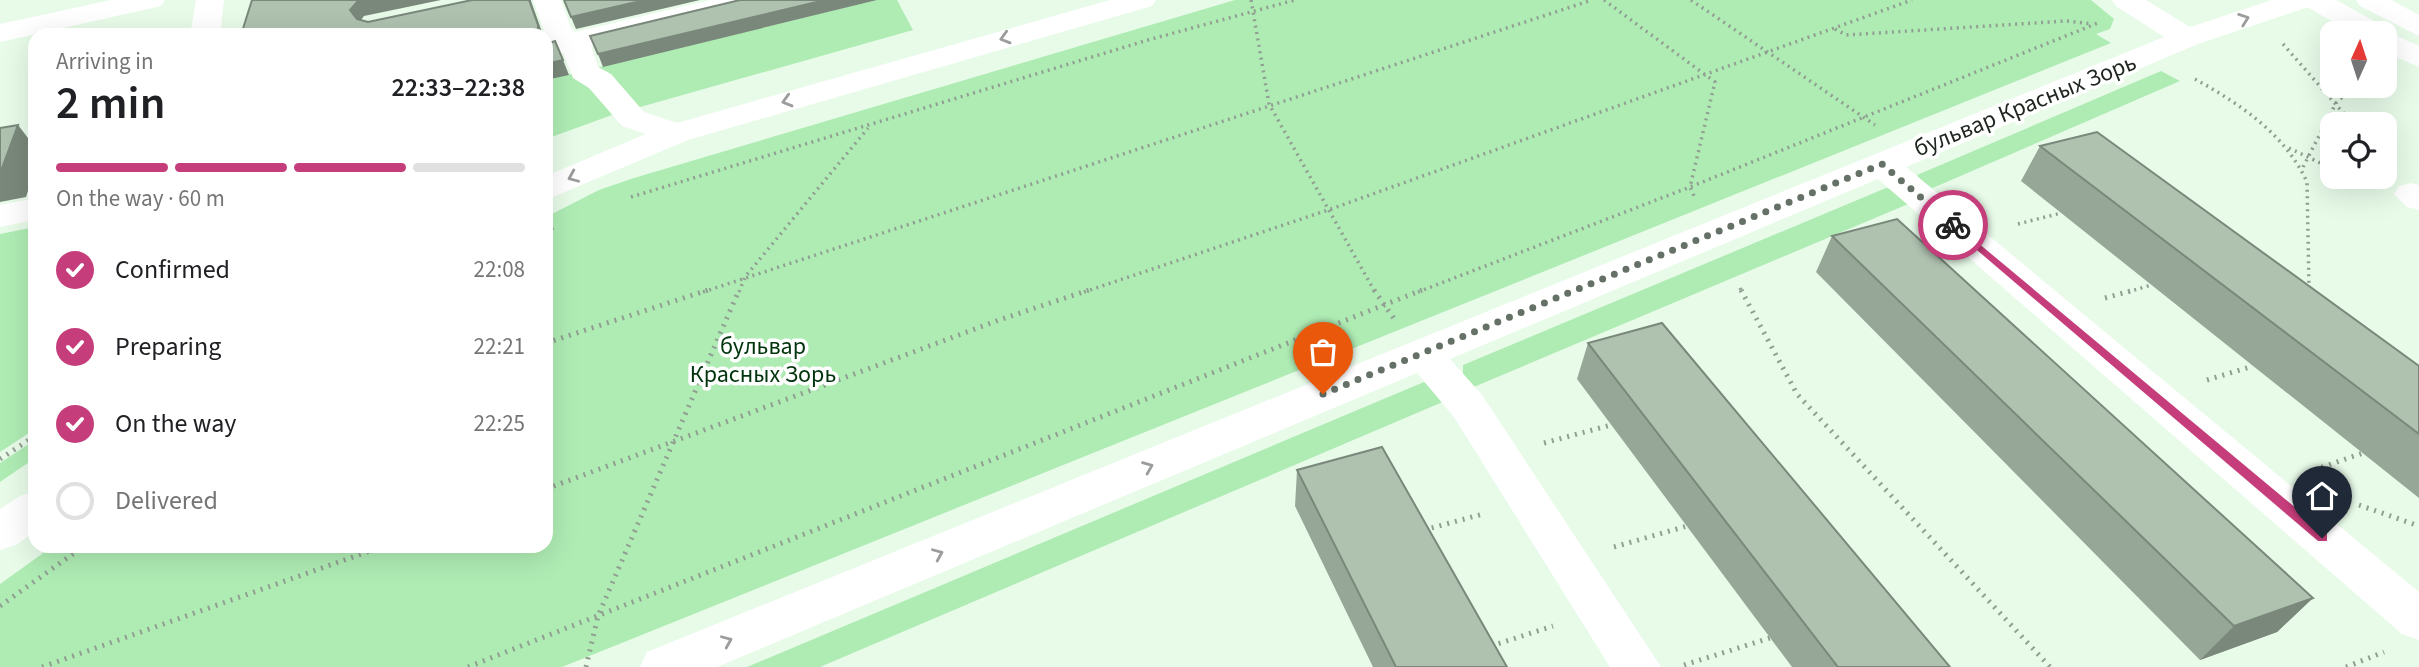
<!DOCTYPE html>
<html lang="en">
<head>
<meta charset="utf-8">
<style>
	body { margin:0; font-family:"Source Sans 3",sans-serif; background:#f6f6f6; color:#202124; height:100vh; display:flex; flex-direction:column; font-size:26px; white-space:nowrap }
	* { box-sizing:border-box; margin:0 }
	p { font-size:23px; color:#757577 }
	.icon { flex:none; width:38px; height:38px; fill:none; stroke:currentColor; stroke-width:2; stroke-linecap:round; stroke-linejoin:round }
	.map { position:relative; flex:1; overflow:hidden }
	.side { position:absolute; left:28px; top:28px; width:525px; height:525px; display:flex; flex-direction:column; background:#fff; border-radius:21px; box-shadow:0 7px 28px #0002 }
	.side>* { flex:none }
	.needle { width:46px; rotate:3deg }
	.tools { position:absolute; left:2320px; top:21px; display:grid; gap:14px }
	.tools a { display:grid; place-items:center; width:77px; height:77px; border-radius:14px; background:#fff; box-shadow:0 7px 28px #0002; font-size:35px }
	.pin { position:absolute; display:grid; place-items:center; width:60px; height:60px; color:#fff; margin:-72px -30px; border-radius:50% 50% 50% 0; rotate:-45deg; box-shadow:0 0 7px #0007 }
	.pin .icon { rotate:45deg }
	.courier { position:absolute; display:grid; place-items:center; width:70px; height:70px; margin:-35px; border:5px solid #c53d7a; border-radius:50%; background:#fff; color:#222; box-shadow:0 2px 9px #0007 }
	.headline em { font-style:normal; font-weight:600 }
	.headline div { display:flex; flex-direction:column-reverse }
	.headline { display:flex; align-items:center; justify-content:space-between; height:119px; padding:0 28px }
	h1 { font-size:46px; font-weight:600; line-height:52px }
	.bar { display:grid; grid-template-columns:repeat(4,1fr); gap:10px 7px; align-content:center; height:84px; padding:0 28px }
	.bar i { height:9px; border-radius:5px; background:#e0e0e0 }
	.bar .selected { background:#c53d7a }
	.bar p { grid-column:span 4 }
	ol { padding:0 28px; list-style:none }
	li { display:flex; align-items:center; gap:21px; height:77px }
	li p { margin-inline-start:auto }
	li .icon { padding:7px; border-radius:50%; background:#c53d7a; color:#fff; stroke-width:4 }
	li:last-child { color:#757577 }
	li i { width:38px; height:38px; border:4px solid #e0e0e0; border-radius:50% }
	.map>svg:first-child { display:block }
	.green { fill:#afecb4 }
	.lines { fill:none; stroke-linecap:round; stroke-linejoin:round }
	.path-far1 { stroke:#919f92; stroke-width:3.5; stroke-dasharray:2 4.5; stroke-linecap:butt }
	.path { stroke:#919f92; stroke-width:5; stroke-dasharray:2 6; stroke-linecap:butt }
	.minor { fill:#fff; fill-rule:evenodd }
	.major { fill:#fff; fill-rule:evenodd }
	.wall { fill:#96a797 }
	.shaded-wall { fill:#7a887b }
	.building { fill:#afc2b0; stroke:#7a887b; stroke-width:2 }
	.oneway { stroke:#9a9d9b }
	.route { fill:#c53d7a }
	.done { stroke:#657166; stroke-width:7; stroke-dasharray:0 12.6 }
	.labels { text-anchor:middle; stroke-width:7; stroke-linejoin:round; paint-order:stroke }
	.street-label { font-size:24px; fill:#1f2620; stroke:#fff }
	.park-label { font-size:24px; fill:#00340c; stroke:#fff }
</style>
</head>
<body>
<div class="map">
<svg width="2419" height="667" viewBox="0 0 2419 667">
	<rect width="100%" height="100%" fill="#e8fbe9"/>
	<path class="green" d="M876,0H897L913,30L612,115L546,139V80Z
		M1235,0H2091L2114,19L2110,29L2096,34L2111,43L562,667H0V584L53,546H546V217L599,190L634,178Z
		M2161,71L2180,81L1928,190L1917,175Z
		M1886,188L1898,190L1913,202L1469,389L1463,378V365Z
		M35,227V429L0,452V234Z
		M1424,382L1438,392L1445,401L820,667H747Z
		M35,440V458L0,482V463Z"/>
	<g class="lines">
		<path class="path-far1" d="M1251,0L1269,104L1375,292
			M1604,0L1715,82L1690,187L1695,198
			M1691,0L1875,125
			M1835,29L1846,35L2066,21L2093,24
			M2283,44L2353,124
			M2195,79C2240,104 2285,134 2307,182L2309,288
			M2289,148L2333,169
			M2303,167L2336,103L2354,86
			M2349,177L2371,185
			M631,197L1148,40L1295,0
			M2018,224L2061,213
			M546,232L555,227
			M1740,288L1742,292
			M703,292L1592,0
			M739,292L745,277L868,128
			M1084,292L1331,209L1912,0
			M1418,292L1690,187L2098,23
			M2128,292L2151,285"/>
		<path class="path" d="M1374,290L1395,320
			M1741,290L1797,394L2050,667
			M2105,298L2134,290
			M546,343L708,290
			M2207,380L2253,366
			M1544,443L1611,425
			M0,459L35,436
			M2314,470L2363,453
			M546,489L999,320L1089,290
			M2359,505L2419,526
			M1424,530L1483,514
			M1614,547L1687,526
			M0,606L84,546
			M1491,646L1553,626
			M1684,665L1770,638
			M42,667L384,546
			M468,667L1422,290
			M586,667L598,616L739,290
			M2346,667L2384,652"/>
		<path class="minor" d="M111,0H165L161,6L0,42V24Z
			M196,0H224L220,35H190Z
			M533,0H561L571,28L575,32L711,0H761L757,6L591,46L598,67L611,74L644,112L677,123L1110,0H1156L1152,6L688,140L546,200V176L646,134L622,126L589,88L573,78L563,53L546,57L547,39Z
			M2112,0H2146L2190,27L2272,0H2315L2311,6L2198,44L1906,167L2419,592V640L2402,634L1878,179L1450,359L1482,395L1661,667H1610L1454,417L1417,373L717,667H640L647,652L2164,37L2116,6Z
			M35,134V154L0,161V141Z
			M2411,183L2419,185V210L2407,207L2394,194L2399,186Z
			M35,198V220L0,227V205Z
			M35,491V531L16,545L0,550V509L20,496Z"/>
		<path class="major" d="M2301,0H2336L2385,27L2388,32L2419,46V67L2385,52V33H2353L2305,6Z
			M2356,0H2391L2419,15V36L2360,6Z"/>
	</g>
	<path class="wall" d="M2040,146L2419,366V498L2021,181Z
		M1832,236L2313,598L2277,632L2200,660L1816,272Z
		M1588,343L1950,667H1792L1577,379Z
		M1297,470L1507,667H1373L1295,506Z"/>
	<path class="shaded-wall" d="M366,0H441L364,16L357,25L350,10L357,2Z
		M529,0H531V1L543,35H538Z
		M645,0H700L576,29L571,17Z
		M825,0H877L603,67L598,54Z
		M563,60L569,75L546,80V64Z
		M18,125L35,147V169L26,197L0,202V169Z
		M2313,598L2277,632L2200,660L2234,626Z"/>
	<path class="building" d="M252,0H366L357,2L350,10L357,19L368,22L472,0H529L538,25V35H241Z
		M564,0H645L571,17Z
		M740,0H825L598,54L590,36Z
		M555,41L563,60L546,64V44Z
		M18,125L2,168L0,169V128Z
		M2097,132L2419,366V434L2040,146Z
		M1897,219L2313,598L2234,626L1832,236Z
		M1662,323L1950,667H1838L1588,343Z
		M1382,447L1507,667H1396L1297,470Z"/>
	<defs><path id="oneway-chevron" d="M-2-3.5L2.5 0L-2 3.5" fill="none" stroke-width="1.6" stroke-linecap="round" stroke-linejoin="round" transform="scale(1.75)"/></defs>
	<g class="oneway">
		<use href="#oneway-chevron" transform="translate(2244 19) rotate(-20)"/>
		<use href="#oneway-chevron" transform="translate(1005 38) rotate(164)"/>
		<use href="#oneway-chevron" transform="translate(787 101) rotate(164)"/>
		<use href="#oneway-chevron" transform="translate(573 177) rotate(157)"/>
		<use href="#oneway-chevron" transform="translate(1148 467) rotate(-22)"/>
		<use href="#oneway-chevron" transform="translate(938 554) rotate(-23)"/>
		<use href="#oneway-chevron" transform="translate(727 641) rotate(-23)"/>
	</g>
	<path class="route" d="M1953,222L2327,534V541H2318L1950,227V223Z"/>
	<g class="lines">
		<path class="done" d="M1323,394L1882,164L1953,225"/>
	</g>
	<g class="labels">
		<g class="street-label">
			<text transform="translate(2025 105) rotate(-22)" y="8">бульвар Красных Зорь</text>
		</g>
		<g class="park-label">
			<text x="763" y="354">бульвар<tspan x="763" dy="28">Красных Зорь</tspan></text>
		</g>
	</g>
</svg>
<div class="tools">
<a><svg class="needle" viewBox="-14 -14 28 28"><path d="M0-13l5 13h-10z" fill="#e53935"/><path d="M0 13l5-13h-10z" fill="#757577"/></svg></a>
<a><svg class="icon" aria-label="locate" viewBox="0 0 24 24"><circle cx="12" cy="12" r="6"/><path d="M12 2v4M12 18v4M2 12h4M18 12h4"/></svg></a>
</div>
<div class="pin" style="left:1323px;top:394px;background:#ea580c"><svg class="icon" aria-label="bag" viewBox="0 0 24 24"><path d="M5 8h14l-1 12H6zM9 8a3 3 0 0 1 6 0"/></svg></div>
<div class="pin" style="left:2322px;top:538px;background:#1f2937"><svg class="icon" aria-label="home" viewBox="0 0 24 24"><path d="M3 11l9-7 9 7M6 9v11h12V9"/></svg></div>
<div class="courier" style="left:1953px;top:225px"><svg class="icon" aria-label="bike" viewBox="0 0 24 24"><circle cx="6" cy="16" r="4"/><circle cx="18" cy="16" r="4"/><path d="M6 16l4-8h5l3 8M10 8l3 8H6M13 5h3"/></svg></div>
<section class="side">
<div class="headline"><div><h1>2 min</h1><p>Arriving in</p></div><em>22:33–22:38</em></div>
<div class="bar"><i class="selected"></i><i class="selected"></i><i class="selected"></i><i></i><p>On the way · 60 m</p></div>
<ol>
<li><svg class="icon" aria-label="check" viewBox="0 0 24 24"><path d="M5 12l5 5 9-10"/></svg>Confirmed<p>22:08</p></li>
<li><svg class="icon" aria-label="check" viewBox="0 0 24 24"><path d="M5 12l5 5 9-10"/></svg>Preparing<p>22:21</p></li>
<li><svg class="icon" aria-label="check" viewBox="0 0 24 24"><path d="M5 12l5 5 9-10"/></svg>On the way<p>22:25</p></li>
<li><i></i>Delivered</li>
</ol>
</section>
</div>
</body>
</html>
